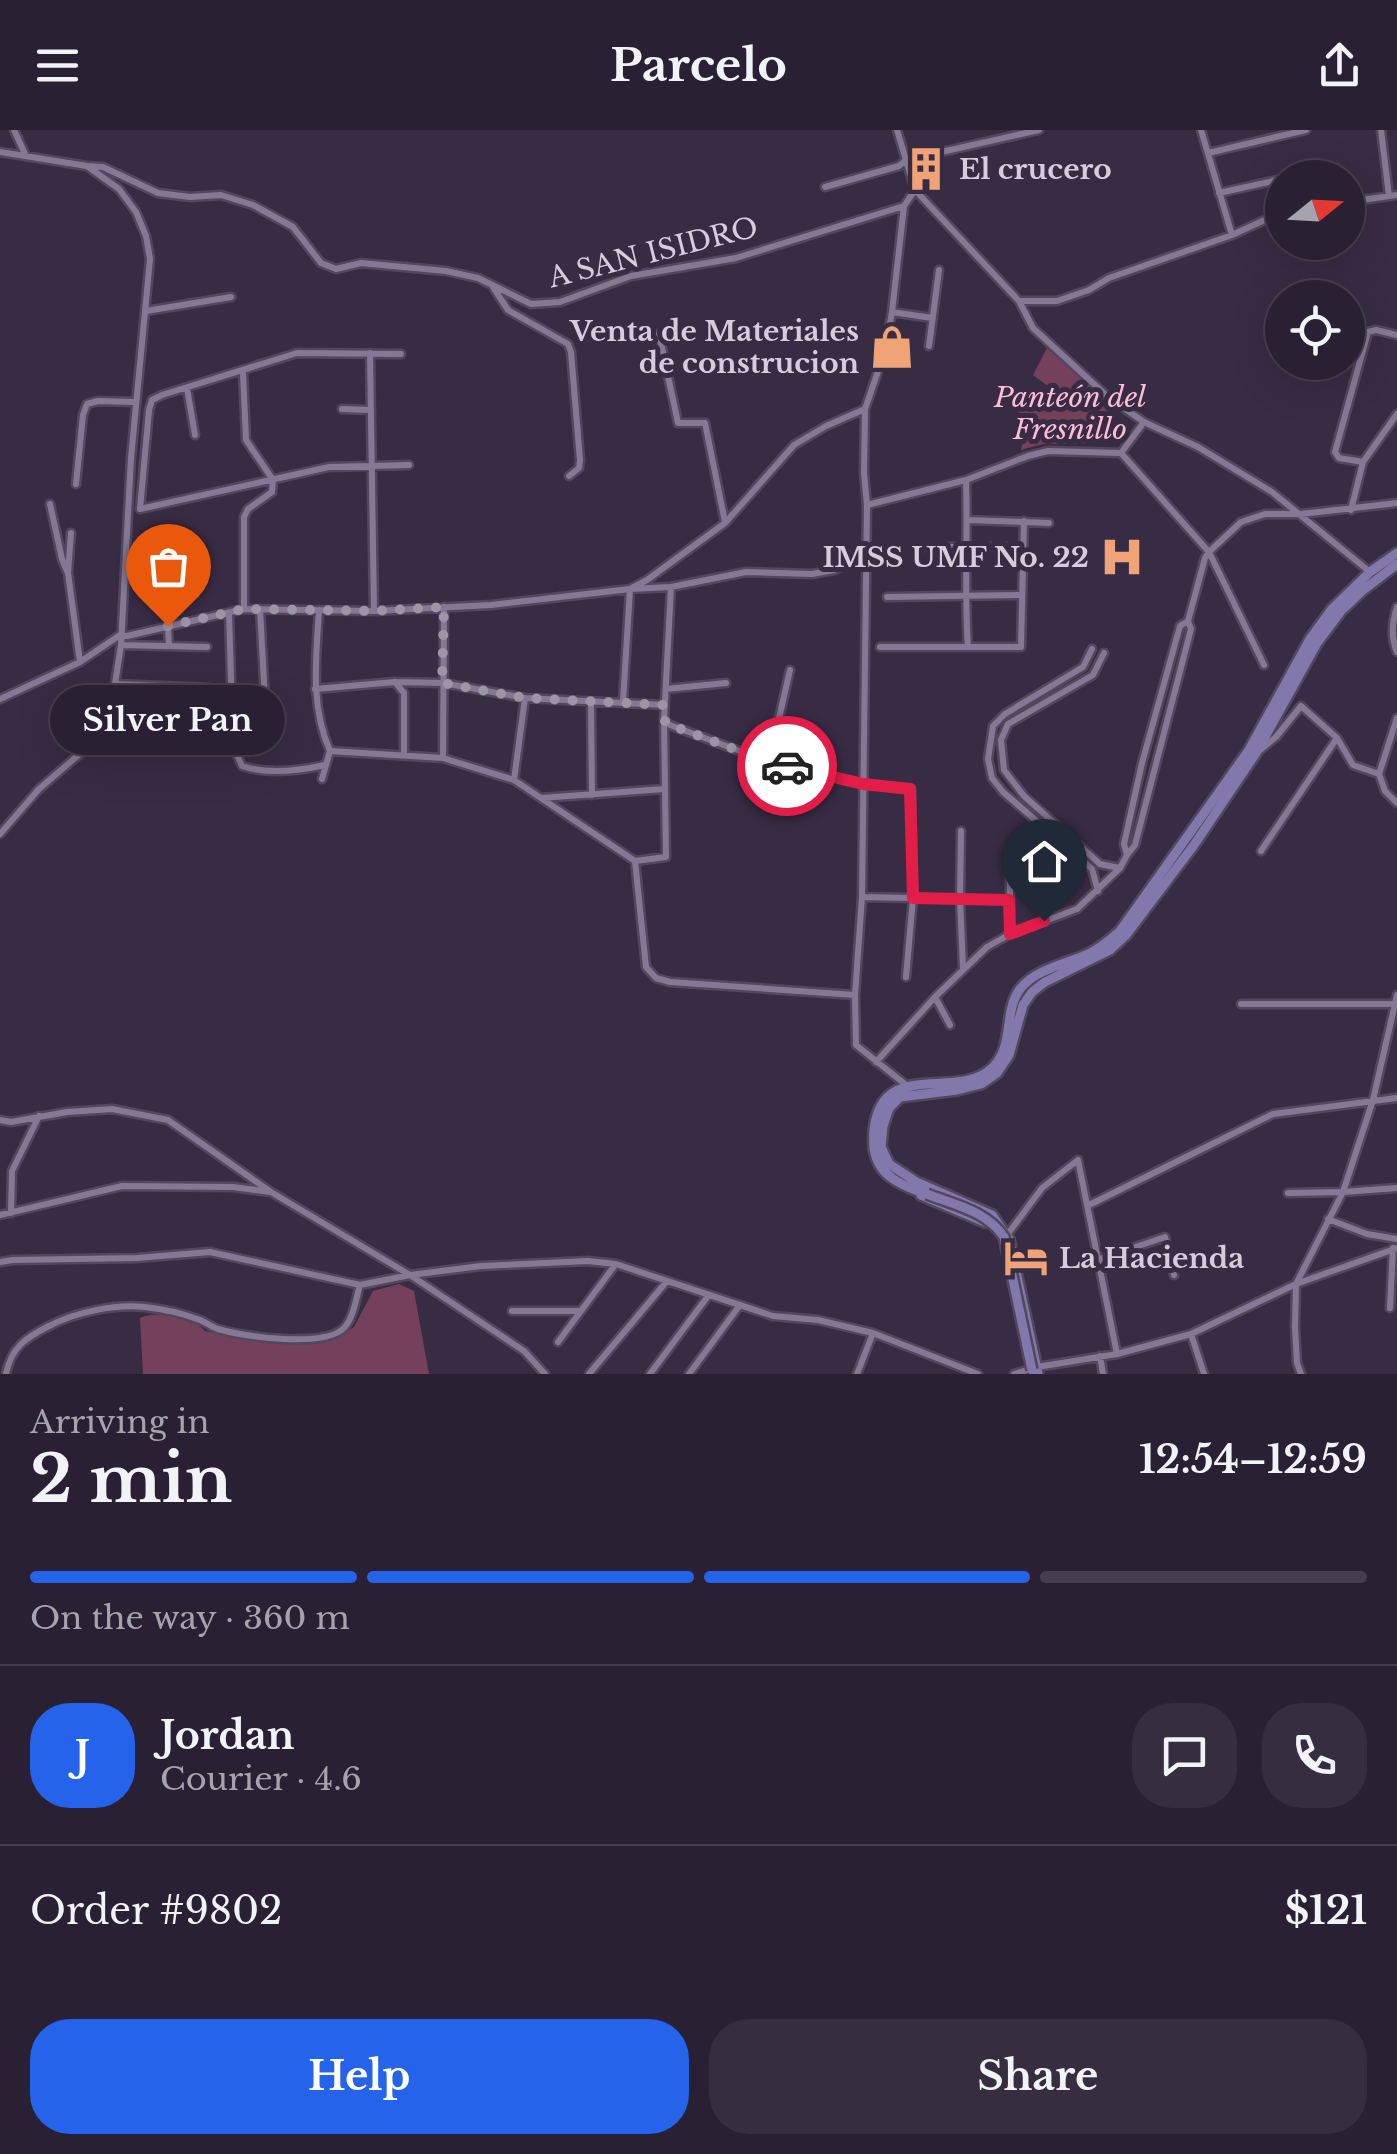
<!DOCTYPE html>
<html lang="en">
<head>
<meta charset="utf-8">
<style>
	body { margin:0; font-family:"Libre Baskerville",serif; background:#362d3f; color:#f1f3f6; height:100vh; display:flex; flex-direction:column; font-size:38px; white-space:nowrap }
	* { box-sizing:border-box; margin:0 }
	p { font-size:32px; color:#a5a3ac }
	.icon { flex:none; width:55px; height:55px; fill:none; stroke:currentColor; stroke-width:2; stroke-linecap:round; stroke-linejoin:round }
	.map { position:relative; height:1244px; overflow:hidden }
	.side { display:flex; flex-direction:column; background:#2a2033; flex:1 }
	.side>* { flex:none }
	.needle { width:65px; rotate:72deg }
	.tools { position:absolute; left:1265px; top:30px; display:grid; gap:20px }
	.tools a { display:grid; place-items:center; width:100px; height:100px; border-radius:50%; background:#2a2033; box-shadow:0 10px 40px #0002,0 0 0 2px #463e4e; font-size:50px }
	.pin { position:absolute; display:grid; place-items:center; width:85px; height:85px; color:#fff; margin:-102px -42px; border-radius:50% 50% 50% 0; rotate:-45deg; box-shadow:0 0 10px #0007 }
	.pin .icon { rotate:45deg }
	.courier { position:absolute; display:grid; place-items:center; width:100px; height:100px; margin:-50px; border:8px solid #e11d48; border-radius:50%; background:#fff; color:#222; box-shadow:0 2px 12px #0007 }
	.bubble { position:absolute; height:70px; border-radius:35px; background:#2a2033; box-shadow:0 10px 40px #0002,0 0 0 2px #463e4e; font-size:32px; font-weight:700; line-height:70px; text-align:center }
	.head em { font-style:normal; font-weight:700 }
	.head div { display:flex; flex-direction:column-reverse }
	.head { display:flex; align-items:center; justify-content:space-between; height:170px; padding:0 30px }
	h1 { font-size:65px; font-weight:700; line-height:75px }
	.bar { display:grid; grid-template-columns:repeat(4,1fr); gap:15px 10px; align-content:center; height:120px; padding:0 30px }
	.bar i { height:12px; border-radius:8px; background:#463e4e }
	.bar .active { background:#2563eb }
	.bar p { grid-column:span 4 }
	.line { display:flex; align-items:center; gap:25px; padding:0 30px; border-top:2px solid #463e4e }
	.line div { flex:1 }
	.round { display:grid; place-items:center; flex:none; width:105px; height:105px; border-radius:40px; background:#362d3f }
	.primary-button { display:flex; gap:20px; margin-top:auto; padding:20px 30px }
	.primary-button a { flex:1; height:115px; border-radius:40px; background:#2563eb; color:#fff; font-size:40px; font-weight:700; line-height:115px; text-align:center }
	.primary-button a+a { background:#362d3f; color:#f1f3f6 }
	header { display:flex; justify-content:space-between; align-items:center; height:130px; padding:0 30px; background:#2a2033; font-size:45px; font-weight:700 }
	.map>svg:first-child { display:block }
	.green { fill:#75405b }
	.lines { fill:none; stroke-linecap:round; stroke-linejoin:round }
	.street-casing { stroke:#52475c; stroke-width:11 }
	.primary-casing { stroke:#52475c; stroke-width:14 }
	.street { stroke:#867894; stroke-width:6 }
	.primary { stroke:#8278ac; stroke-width:9 }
	.primary-bridge-casing { stroke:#52475c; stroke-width:14; stroke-linecap:butt }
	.primary-bridge { stroke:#8278ac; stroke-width:9 }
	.done { stroke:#9e94a7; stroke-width:10; stroke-dasharray:0 18 }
	.route { stroke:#e11d48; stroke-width:12 }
	.labels { text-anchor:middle; stroke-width:10; stroke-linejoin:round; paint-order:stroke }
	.poi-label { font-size:28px; font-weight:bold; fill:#d5cddd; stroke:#382b44; text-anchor:start }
	.street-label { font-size:28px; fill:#d5cddd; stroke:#382b44 }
	.park-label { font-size:28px; font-style:italic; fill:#fcbcda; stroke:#382b44 }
</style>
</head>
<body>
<header><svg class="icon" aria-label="menu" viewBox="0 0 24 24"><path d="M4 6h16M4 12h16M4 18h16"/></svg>Parcelo<svg class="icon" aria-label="share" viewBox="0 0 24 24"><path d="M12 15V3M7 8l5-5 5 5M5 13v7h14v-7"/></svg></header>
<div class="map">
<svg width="1397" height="1244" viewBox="0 0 1397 1244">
	<rect width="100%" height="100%" fill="#382b44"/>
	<path class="green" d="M1047,218L1112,275L1099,313L1043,314L1021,320L1025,303H1012L1022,272L1029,274L1031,268L1041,272L1049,257L1033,245Z
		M399,1154L414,1161L429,1244H143L140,1188C158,1180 193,1185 205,1201L282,1213H306L344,1204L354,1197L373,1161Z"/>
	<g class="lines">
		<g class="street-casing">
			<path id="street" d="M14,0L26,26
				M897,0L915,60L1019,171L1033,198L1108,267L1144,292L1198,317L1272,362L1370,442
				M1201,0L1232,105
				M1381,0L1389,66
				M0,22L87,36L119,59L136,82L146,106L150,129L131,328L121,515L115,554L102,595L82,622L39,659L0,704
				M1208,23L1306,0
				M87,36L103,37L158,63L190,67L221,65L253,75L293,97L321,133L336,139L361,133L446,141L478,148L531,174L560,172L631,146L736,128L904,76
				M1291,48L1336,38
				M825,57L899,36L906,30L1039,0
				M1219,63L1282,49
				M1348,72L1397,65
				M493,157L508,180L568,214L571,222L580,330L579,338L569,346
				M1019,171H1057L1089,160L1109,148L1232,105L1282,82
				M146,181L231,167
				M892,182L932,188
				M659,204L678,293H705L725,392
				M929,216L939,140
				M370,223L374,481
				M401,224L297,223L162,265L152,270L149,280L140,379L329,337L409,335
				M243,242L246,310L273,350L272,362L248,379L244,387V479
				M187,258L195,305
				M342,279L370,280
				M1121,323L1144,292
				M1363,332L1339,328L1335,322L1368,202L1376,200L1397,205
				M966,350C968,406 964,461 968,517
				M76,354L83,285L87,274L98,271L135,272
				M50,374L62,429L67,441
				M867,375L966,350L1028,326L1048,321L1121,323L1209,422L1264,535
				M1351,380L1363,332L1397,284
				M967,390L1049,393
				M71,403L68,443L80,532
				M917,417H1023
				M887,467L1021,465
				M1397,477C1392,492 1391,508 1397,522
				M260,479L265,571
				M319,480C316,528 310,576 330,621
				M229,483L233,616L242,636C268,645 298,641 325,635
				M168,497L169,516
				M121,515L207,517
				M880,517H1021L1024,391
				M1092,519L1083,537L1005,584L993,596L988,629L992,648L1003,662L1092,739L1098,761
				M1104,523L1093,545L1008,594L1001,610L1004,640L1024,666L1100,734L1119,738
				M395,552L404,563V625
				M115,554L210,558
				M315,559L395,552L443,553L525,568L664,575
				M666,559L726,553
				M0,569L80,532L120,505L127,506L244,479L374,481L491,475L630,459L671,457L746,442L812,444L834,440L857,429L866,421
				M623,571L630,459L647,450L725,393L794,315L826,296L865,279
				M591,572L592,665
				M664,590L670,595L769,632L863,654L911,659L913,768L906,847
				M102,595L137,592L210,594
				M330,621L443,628L514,650L635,731
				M1259,621L1276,607L1301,576L1337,608L1353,635L1379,644
				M443,628L444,477
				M769,632L790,540
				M1379,644L1397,588
				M1379,644L1385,661L1397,673
				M322,649L330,621
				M514,650L525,568
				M541,668L664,659
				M961,701L960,769L963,838
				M1010,718V804
				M1261,721L1337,608
				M1127,725L1124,714L1142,633L1180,496L1188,491
				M635,731L646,837L656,848L670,852L855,865
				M635,731L666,727L664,590L671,457
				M862,767L1009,770
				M935,867L950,895
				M1241,874H1396
				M876,932L935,867L987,817L1010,804L1077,779L1120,738L1127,725L1135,715L1191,499L1188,491L1205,428L1209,422L1241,392L1265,384H1301L1397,373
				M910,958L856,915L855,865L862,767L867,375L864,343L865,279L885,221L892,182L904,76L915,60
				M0,990L11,992L67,982L112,979L168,990L271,1062L410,1145L524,1221L545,1244
				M1288,1063L1343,1062L1397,1058
				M1089,1075L1273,984L1397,968
				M11,1083L12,1041L39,986
				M0,1085L122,1056L233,1057L270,1062
				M1328,1089L1367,1104L1397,1109
				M1007,1105L1042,1058L1078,1030L1117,1224
				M1100,1129L1165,1107L1174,1145
				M0,1132L13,1130L137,1128L210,1122L360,1155
				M1390,1178L1393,1118
				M512,1181H578
				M1191,1204L1204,1244
				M558,1212L615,1135
				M1100,1226L1103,1244
				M6,1244C11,1218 25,1208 49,1196C76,1182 114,1174 145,1177C163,1179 181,1183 197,1189C205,1191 211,1197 218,1199C244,1207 324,1218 344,1198C354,1187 356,1168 360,1155L410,1145L481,1136L588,1131L616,1134L773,1186L818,1190L873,1203L978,1244
				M589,1244L667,1151
				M650,1244L708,1166
				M689,1244L740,1175
				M857,1244L873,1203
				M1014,1244L1037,1237L1117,1224L1191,1204L1296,1154L1397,1118
				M1301,1244L1297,1233L1295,1197L1296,1154L1343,1062L1373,970L1397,865"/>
		</g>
		<g class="primary-casing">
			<path id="primary" d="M919,1053L992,1085L1009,1109L1038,1244
				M926,1063L915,1051L889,1034L881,1017L883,996L889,978L900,967L957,960L981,954L997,943L1009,925L1023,875L1032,862L1045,852L1110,820L1126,805L1194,715L1256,623L1317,513L1341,481L1362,461L1397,434
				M927,1064C911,1059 890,1051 881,1037C873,1025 873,1013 874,1000C882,927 956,972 992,938C1015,916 1003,882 1020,859C1036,839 1066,834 1088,824C1101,818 1110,810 1120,801L1249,620L1310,509L1332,479L1370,442L1397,423
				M921,1065L985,1092"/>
		</g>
		<use href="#street" class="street"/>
		<use href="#primary" class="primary"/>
		<g class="primary-bridge-casing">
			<path id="primary-bridge" d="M927,1064C955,1075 987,1081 1004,1107L1032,1240"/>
		</g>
		<use href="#primary-bridge" class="primary-bridge"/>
	</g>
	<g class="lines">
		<path class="done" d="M168,496L244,479L374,481L444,477L442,553L525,568L664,575V590L670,595L769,632L787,636"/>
		<path class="route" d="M787,636L863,654L910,659L913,768L1009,770L1010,804L1044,791"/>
	</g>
	<defs>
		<g id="building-bare" transform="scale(3.45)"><path d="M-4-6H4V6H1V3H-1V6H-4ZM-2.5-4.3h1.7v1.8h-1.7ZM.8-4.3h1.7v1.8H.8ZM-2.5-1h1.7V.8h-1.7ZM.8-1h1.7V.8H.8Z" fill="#efa377" stroke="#382b44" stroke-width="2.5" paint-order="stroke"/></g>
		<g id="shop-bare" transform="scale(3.45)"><path d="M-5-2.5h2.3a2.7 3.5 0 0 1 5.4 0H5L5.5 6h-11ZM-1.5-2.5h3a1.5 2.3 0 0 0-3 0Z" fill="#efa377" stroke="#382b44" stroke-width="2.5" paint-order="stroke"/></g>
		<g id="hospital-bare" transform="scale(3.45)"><path d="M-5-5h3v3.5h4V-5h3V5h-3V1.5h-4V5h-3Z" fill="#efa377" stroke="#382b44" stroke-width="2.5" paint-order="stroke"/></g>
		<g id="hotel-bare" transform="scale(3.45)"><path d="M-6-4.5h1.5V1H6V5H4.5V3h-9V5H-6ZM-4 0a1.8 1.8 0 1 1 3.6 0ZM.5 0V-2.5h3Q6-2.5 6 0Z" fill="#efa377" stroke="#382b44" stroke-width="2.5" paint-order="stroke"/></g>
	</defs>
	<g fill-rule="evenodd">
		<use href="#building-bare" x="926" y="39"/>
		<use href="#shop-bare" x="892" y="217"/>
		<use href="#hospital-bare" x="1122" y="427"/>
		<use href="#hotel-bare" x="1026" y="1128"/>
	</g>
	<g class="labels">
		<g class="poi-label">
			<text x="959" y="49">El crucero</text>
			<text x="859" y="211" text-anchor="end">Venta de Materiales<tspan x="859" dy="32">de construcion</tspan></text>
			<text x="1089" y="437" text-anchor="end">IMSS UMF No. 22</text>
			<text x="1059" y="1138">La Hacienda</text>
		</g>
		<g class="street-label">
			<text transform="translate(653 122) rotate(-14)" y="10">A SAN ISIDRO</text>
		</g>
		<g class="park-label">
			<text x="1070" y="277">Panteón del<tspan x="1070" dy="32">Fresnillo</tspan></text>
		</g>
	</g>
</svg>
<div class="tools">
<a><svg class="needle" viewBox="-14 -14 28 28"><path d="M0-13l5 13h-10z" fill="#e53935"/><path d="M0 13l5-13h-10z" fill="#a5a3ac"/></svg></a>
<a><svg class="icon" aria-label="locate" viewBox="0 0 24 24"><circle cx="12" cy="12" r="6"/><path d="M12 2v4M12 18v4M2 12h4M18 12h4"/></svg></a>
</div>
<div class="pin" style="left:168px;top:496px;background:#ea580c"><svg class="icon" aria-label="bag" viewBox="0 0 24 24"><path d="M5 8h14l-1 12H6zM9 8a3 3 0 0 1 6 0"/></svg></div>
<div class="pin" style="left:1044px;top:791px;background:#1f2937"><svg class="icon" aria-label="home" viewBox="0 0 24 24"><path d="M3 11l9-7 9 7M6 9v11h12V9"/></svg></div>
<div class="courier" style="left:787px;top:636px"><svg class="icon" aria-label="car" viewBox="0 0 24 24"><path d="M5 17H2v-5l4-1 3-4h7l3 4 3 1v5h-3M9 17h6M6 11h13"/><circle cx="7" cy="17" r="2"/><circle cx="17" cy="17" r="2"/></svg></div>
<div class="bubble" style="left:50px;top:555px;width:235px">Silver Pan</div>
</div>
<section class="side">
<div class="head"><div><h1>2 min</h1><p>Arriving in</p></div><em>12:54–12:59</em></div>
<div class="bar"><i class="active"></i><i class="active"></i><i class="active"></i><i></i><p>On the way · 360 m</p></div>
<div class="line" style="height:180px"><b class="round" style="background:#2563eb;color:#fff">J</b><div><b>Jordan</b><p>Courier · 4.6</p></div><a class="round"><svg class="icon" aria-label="chat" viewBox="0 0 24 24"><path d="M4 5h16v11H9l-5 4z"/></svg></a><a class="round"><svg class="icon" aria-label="phone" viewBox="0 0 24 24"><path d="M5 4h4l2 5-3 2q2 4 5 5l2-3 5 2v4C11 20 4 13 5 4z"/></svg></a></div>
<div class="line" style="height:130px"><div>Order #9802</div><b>$121</b></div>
<div class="primary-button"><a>Help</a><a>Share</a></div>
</section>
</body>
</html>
